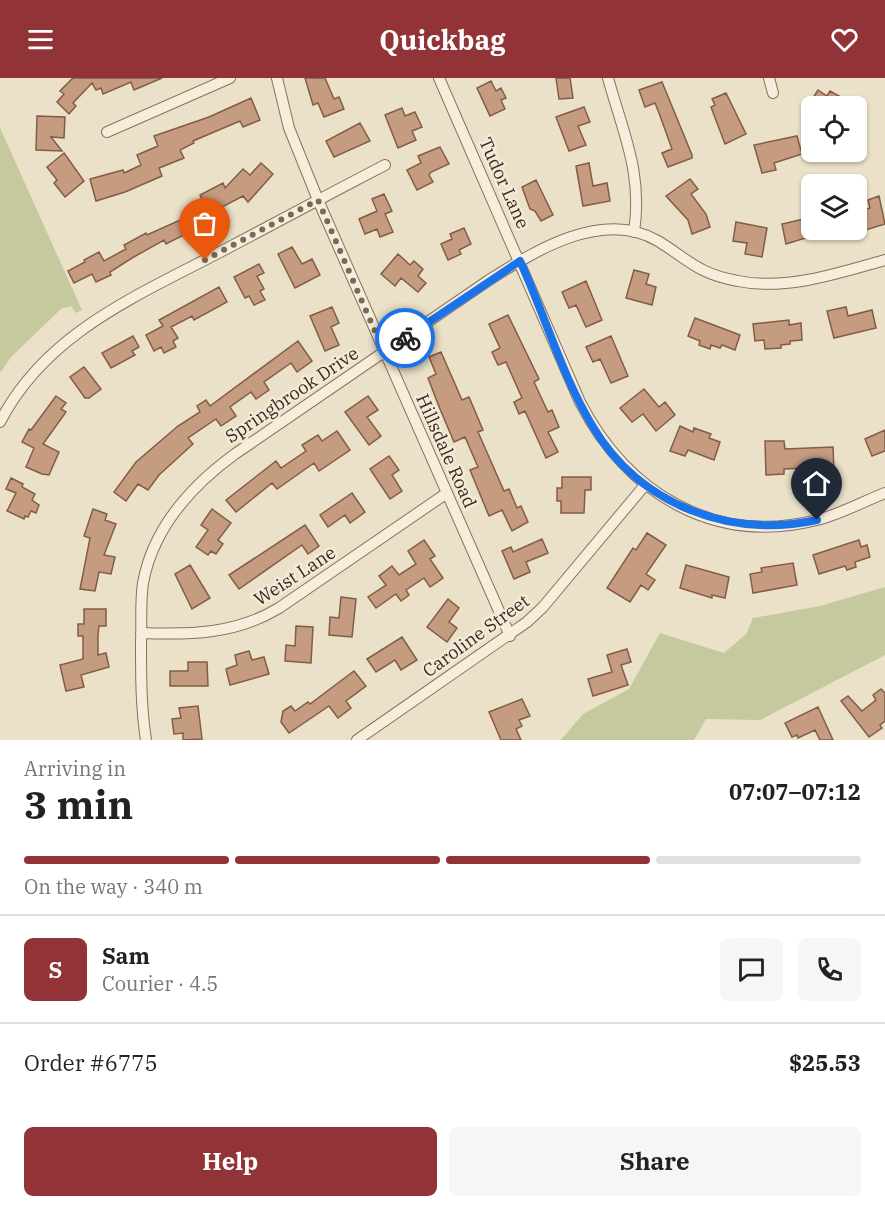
<!DOCTYPE html>
<html lang="en">
<head>
<meta charset="utf-8">
<style>
	body { margin:0; font-family:"IBM Plex Serif",serif; background:#f6f6f6; color:#222; height:100vh; display:flex; flex-direction:column; font-size:22px; white-space:nowrap }
	* { box-sizing:border-box; margin:0 }
	p { font-size:20px; color:#767676 }
	.icon { flex:none; width:33px; height:33px; fill:none; stroke:currentColor; stroke-width:2; stroke-linecap:round; stroke-linejoin:round }
	.map { position:relative; height:662px; overflow:hidden }
	.sheet { display:flex; flex-direction:column; background:#fff; flex:1 }
	.sheet>* { flex:none }
	.buttons { position:absolute; left:801px; top:18px; display:grid; gap:12px }
	.buttons a { display:grid; place-items:center; width:66px; height:66px; border-radius:9px; background:#fff; box-shadow:0 2px 4px #0004; font-size:30px }
	.pin { position:absolute; display:grid; place-items:center; width:51px; height:51px; color:#fff; margin:-62px -26px; border-radius:50% 50% 50% 0; rotate:-45deg; box-shadow:0 0 6px #0007 }
	.pin .icon { rotate:45deg }
	.courier { position:absolute; display:grid; place-items:center; width:60px; height:60px; margin:-30px; border:4px solid #1a73e8; border-radius:50%; background:#fff; color:#222; box-shadow:0 2px 8px #0007 }
	.overview em { font-style:normal; font-weight:700 }
	.overview div { display:flex; flex-direction:column-reverse }
	.overview { display:flex; align-items:center; justify-content:space-between; height:102px; padding:0 24px }
	h1 { font-size:39px; font-weight:700; line-height:45px }
	.bar { display:grid; grid-template-columns:repeat(4,1fr); gap:9px 6px; align-content:center; height:72px; padding:0 24px }
	.bar i { height:8px; border-radius:4px; background:#e0e0e0 }
	.bar .on { background:#913337 }
	.bar p { grid-column:span 4 }
	.line { display:flex; align-items:center; gap:15px; padding:0 24px; border-top:2px solid #e0e0e0 }
	.line div { flex:1 }
	.round { display:grid; place-items:center; flex:none; width:63px; height:63px; border-radius:9px; background:#f6f6f6 }
	.button { display:flex; gap:12px; margin-top:auto; padding:12px 24px }
	.button a { flex:1; height:69px; border-radius:9px; background:#913337; color:#fff; font-size:24px; font-weight:700; line-height:69px; text-align:center }
	.button a+a { background:#f6f6f6; color:#222 }
	header { display:flex; justify-content:space-between; align-items:center; height:78px; padding:0 24px; background:#913337; color:#fff; font-size:27px; font-weight:700 }
	.map>svg:first-child { display:block }
	.green { fill:#c5c99d }
	.building { fill:#c69c81; stroke:#835c46; stroke-width:1.5 }
	.lines { fill:none; stroke-linecap:round; stroke-linejoin:round }
	.minor-casing { stroke:#86725f; stroke-width:12 }
	.minor { stroke:#f7eddb; stroke-width:10 }
	.done { stroke:#776a5b; stroke-width:6; stroke-dasharray:0 10.8 }
	.route { stroke:#1a73e8; stroke-width:8 }
	.labels { text-anchor:middle; stroke-width:5; stroke-linejoin:round; paint-order:stroke }
	.street-label { font-size:18px; fill:#382b21; stroke:#f3ead7 }
</style>
</head>
<body>
<header><svg class="icon" aria-label="menu" viewBox="0 0 24 24"><path d="M4 6h16M4 12h16M4 18h16"/></svg>Quickbag<svg class="icon" aria-label="heart" viewBox="0 0 24 24"><path d="M12 20l-8-8c-3-5 5-10 8-4 3-6 11-1 8 4z"/></svg></header>
<div class="map">
<svg width="885" height="662" viewBox="0 0 885 662">
	<rect width="100%" height="100%" fill="#ebe0c8"/>
	<path class="green" d="M0,50L82,232L76,235L71,228L61,231L12,278L0,295Z
		M885,509V577L760,642L706,641L694,662H561L583,636L629,611L660,555L724,575L746,556L753,540L820,528Z"/>
	<path class="building" d="M73,0H162L134,12L131,4L103,16L101,10L96,12L92,5L73,25L76,28L69,36L57,24L64,16L60,13Z
		M305,0H325L334,21L339,19L344,31L324,39L318,25L313,27Z
		M556,0H570L573,20L559,21Z
		M491,3L496,13L501,10L506,20L501,22L505,31L490,38L477,10Z
		M662,4L692,77V80L668,89L662,75L672,71L659,35L655,25L645,29L639,12Z
		M818,12L827,18L830,13L839,18L832,28H808Z
		M726,15L746,56L725,66L711,29L715,27L712,21Z
		M251,20L260,42L243,49L240,43L193,63L194,65L180,72L184,80L159,90L162,98L125,114L96,123L90,101L123,92L124,95L141,87L137,77L158,68L154,58L209,39Z
		M584,29L590,44L578,48L586,67L569,73L556,39Z
		M402,30L405,38L415,34L422,49L412,53L416,62L398,70L385,37Z
		M37,38L65,39L64,60L51,59L62,73L36,72Z
		M360,45L370,63L334,79L326,63Z
		M797,58L802,76L774,85L776,92L762,95L754,67Z
		M440,69L449,86L431,94L429,97L433,104L417,112L407,92L421,85L418,78Z
		M64,75L84,103L65,119L54,105L57,102L47,89Z
		M261,85L273,96L248,124L243,118L216,132L219,139L166,166L164,162L132,180L110,194L111,197L96,204L92,196L74,205L68,193L85,184L84,182L99,174L104,183L126,171L124,167L146,155L147,157L207,130L200,117L223,105L225,110L243,91L250,97Z
		M589,85L593,108L607,105L610,123L583,128L576,88Z
		M690,101L698,111L691,116L706,136L710,149L692,156L688,142L666,118Z
		M536,102L553,137L541,143L535,133L530,131L522,109Z
		M384,116L392,133L385,136L393,154L380,159L377,151L365,156L359,141L377,133L372,121Z
		M879,118L885,146L859,154L856,134L870,130L868,122Z
		M812,139V158L786,166L782,146Z
		M736,144L767,150L762,179L745,176L747,165L733,163Z
		M464,150L471,166L459,172L461,176L448,182L441,166L452,161L450,156Z
		M292,169L302,186L312,181L320,197L295,210L278,176Z
		M398,176L410,187L414,183L423,191L418,198L426,205L418,214L401,200L395,208L381,196Z
		M259,186L264,195L257,198L264,211L260,213L265,222L254,227L249,218L245,220L234,199Z
		M634,192L649,196L646,206L656,209L652,227L626,220Z
		M586,203L602,242L586,249L576,227L569,230L562,214Z
		M219,209L227,224L194,242L192,238L171,249L178,260L173,263L176,269L164,275L161,269L154,273L146,257L163,248L159,242Z
		M332,229L339,245L331,249L339,267L325,273L310,238Z
		M846,229L848,238L872,232L876,250L834,260L827,233Z
		M508,237L539,301L534,304L548,334L552,332L559,349L548,354L558,374L546,380L525,333L519,336L514,324L522,320L506,284L498,287L492,274L500,270L489,246Z
		M695,240L740,257L735,272L722,267L720,270L711,267L710,271L699,267L700,263L688,258Z
		M789,242V247L801,245L802,262L790,263V266L781,267V270L765,271L764,262L755,263L753,246Z
		M133,258L139,269L132,273L135,277L111,290L102,275Z
		M611,258L628,298L611,305L600,281L593,284L586,269Z
		M298,263L312,283L297,294L291,285L264,304L269,312L256,321L251,314L230,329L236,338L221,348L216,341L188,360L193,366L159,397L148,412L138,406L126,423L114,414L136,384L178,348L200,334L197,328L206,322L210,328Z
		M441,274L462,322L469,319L483,352L478,354L504,413L509,411L517,430L521,428L528,444L512,453L502,432L489,438L470,392L478,389L465,359L454,364L440,331L428,300L436,296L429,279Z
		M84,289L101,311L89,320H85L70,299Z
		M644,311L659,329L665,324L675,337L656,353L643,336L632,344L620,330Z
		M56,318L66,325L61,331L66,334L43,366L59,374L49,397L42,396L26,389L34,370L22,364L29,351L31,352Z
		M368,318L378,332L367,339L381,358L369,367L345,334Z
		M680,348L693,354L694,350L711,356L709,360L720,364L714,382L688,372L685,378L670,373Z
		M885,352V373L872,378L865,361Z
		M337,353L350,372L319,393L314,385L277,411L272,405L236,434L226,422L276,383L281,390L306,373L302,367L318,357L322,363Z
		M765,363H784L785,371L833,369L834,394L805,395V390L784,391V396L766,397Z
		M389,378L399,392L392,397L402,413L390,421L370,391Z
		M562,399H591V412H585L584,435H561V423H557V410H562Z
		M11,400L23,406L22,409L35,416L32,422L39,427L36,435L31,433L28,439L25,438L24,441L7,433L16,415L6,411Z
		M352,415L365,434L350,445L345,437L328,449L320,437Z
		M93,431L107,436L105,442L116,446L104,477L115,479L111,496L99,494L95,513L80,511L90,460L84,458Z
		M212,431L231,445L218,462L223,466L216,476L211,473L208,477L196,469L208,452L201,447Z
		M305,447L319,468L308,476L302,467L239,511L229,497Z
		M647,455L666,467L646,496L655,502L648,512L641,507L630,524L607,510L633,470L636,472Z
		M542,461L548,475L526,484L530,494L514,501L502,473L511,469L513,474Z
		M424,462L435,478L430,481L443,500L430,509L424,500L406,512L409,517L401,523L396,516L376,530L368,519L386,507L379,498L392,488L399,497L416,486L408,473Z
		M859,462L861,469L867,467L870,479L855,484L856,489L847,492L845,488L819,496L813,477Z
		M793,485L797,507L753,515L750,496L762,494L761,490Z
		M190,487L210,520L192,531L175,496Z
		M686,487L729,499L725,520L712,517V520L680,510Z
		M341,519L356,521L352,559L329,557L330,539L339,540Z
		M448,521L459,530L449,544L457,550L447,564L427,549Z
		M84,531H106V548H99L98,557V577L106,575L109,589L81,597L84,609L66,613L60,587L83,581V558H78V546H84Z
		M296,548L313,549L311,585L285,583L286,567L295,568Z
		M402,559L417,582L401,592L395,582L376,594L367,581Z
		M627,571L631,584L621,587L628,607L593,618L588,601L612,594L607,577Z
		M249,573L252,582L264,579L269,596L230,607L226,591L237,587L235,577Z
		M188,584H207L208,608H170V593H188Z
		M354,593L366,608L346,623L351,630L338,640L329,628L289,655L281,644L283,633L291,628L295,633L308,624L310,626Z
		M881,611L885,615V643L880,647L882,650L869,659L841,623L848,618L862,633L876,622L873,617Z
		M522,621L530,638L519,642L522,648L516,651L521,662H501L489,634Z
		M198,628L202,661L183,662V655L174,656L172,641L181,640L179,630Z
		M818,629L833,662H820L815,652L798,660L797,657L792,659L785,645Z"/>
	<g class="lines">
		<g class="minor-casing">
			<path id="minor" d="M277,0L289,50L318,122L510,558
				M439,0L580,324C627,415 713,468 817,442C841,436 862,424 885,415
				M608,0C623,55 643,95 634,154
				M769,0L773,15
				M107,54L230,0
				M0,344C46,254 139,217 224,172C277,144 331,115 385,87
				M141,555C191,557 236,556 279,530L447,415
				M146,662C141,630 141,598 141,565C142,545 140,525 143,505C153,450 191,408 235,376L489,202C535,173 603,130 658,163C689,182 698,196 738,203C786,213 839,195 885,182
				M357,662L527,544L543,529L645,407"/>
		</g>
		<use href="#minor" class="minor"/>
	</g>
	<g class="lines">
		<path class="done" d="M205,182L318,122L384,274L405,260"/>
		<path class="route" d="M405,260L520,183C545,237 562,298 593,349C640,427 730,461 817,442"/>
	</g>
	<g class="labels">
		<g class="street-label">
			<text transform="translate(504 105) rotate(66)" y="6">Tudor Lane</text>
			<text transform="translate(292 317) rotate(-34)" y="6">Springbrook Drive</text>
			<text transform="translate(446 373) rotate(66)" y="6">Hillsdale Road</text>
			<text transform="translate(295 498) rotate(-33)" y="6">Weist Lane</text>
			<text transform="translate(476 558) rotate(-36)" y="6">Caroline Street</text>
		</g>
	</g>
</svg>
<div class="buttons">
<a><svg class="icon" aria-label="locate" viewBox="0 0 24 24"><circle cx="12" cy="12" r="6"/><path d="M12 2v4M12 18v4M2 12h4M18 12h4"/></svg></a>
<a><svg class="icon" aria-label="layers" viewBox="0 0 24 24"><path d="M12 4l9 5-9 5-9-5zM3 14l9 5 9-5"/></svg></a>
</div>
<div class="pin" style="left:205px;top:182px;background:#ea580c"><svg class="icon" aria-label="bag" viewBox="0 0 24 24"><path d="M5 8h14l-1 12H6zM9 8a3 3 0 0 1 6 0"/></svg></div>
<div class="pin" style="left:817px;top:442px;background:#1f2937"><svg class="icon" aria-label="home" viewBox="0 0 24 24"><path d="M3 11l9-7 9 7M6 9v11h12V9"/></svg></div>
<div class="courier" style="left:405px;top:260px"><svg class="icon" aria-label="bike" viewBox="0 0 24 24"><circle cx="6" cy="16" r="4"/><circle cx="18" cy="16" r="4"/><path d="M6 16l4-8h5l3 8M10 8l3 8H6M13 5h3"/></svg></div>
</div>
<section class="sheet">
<div class="overview"><div><h1>3 min</h1><p>Arriving in</p></div><em>07:07–07:12</em></div>
<div class="bar"><i class="on"></i><i class="on"></i><i class="on"></i><i></i><p>On the way · 340 m</p></div>
<div class="line" style="height:108px"><b class="round" style="background:#913337;color:#fff">S</b><div><b>Sam</b><p>Courier · 4.5</p></div><a class="round"><svg class="icon" aria-label="chat" viewBox="0 0 24 24"><path d="M4 5h16v11H9l-5 4z"/></svg></a><a class="round"><svg class="icon" aria-label="phone" viewBox="0 0 24 24"><path d="M5 4h4l2 5-3 2q2 4 5 5l2-3 5 2v4C11 20 4 13 5 4z"/></svg></a></div>
<div class="line" style="height:78px"><div>Order #6775</div><b>$25.53</b></div>
<div class="button"><a>Help</a><a>Share</a></div>
</section>
</body>
</html>
